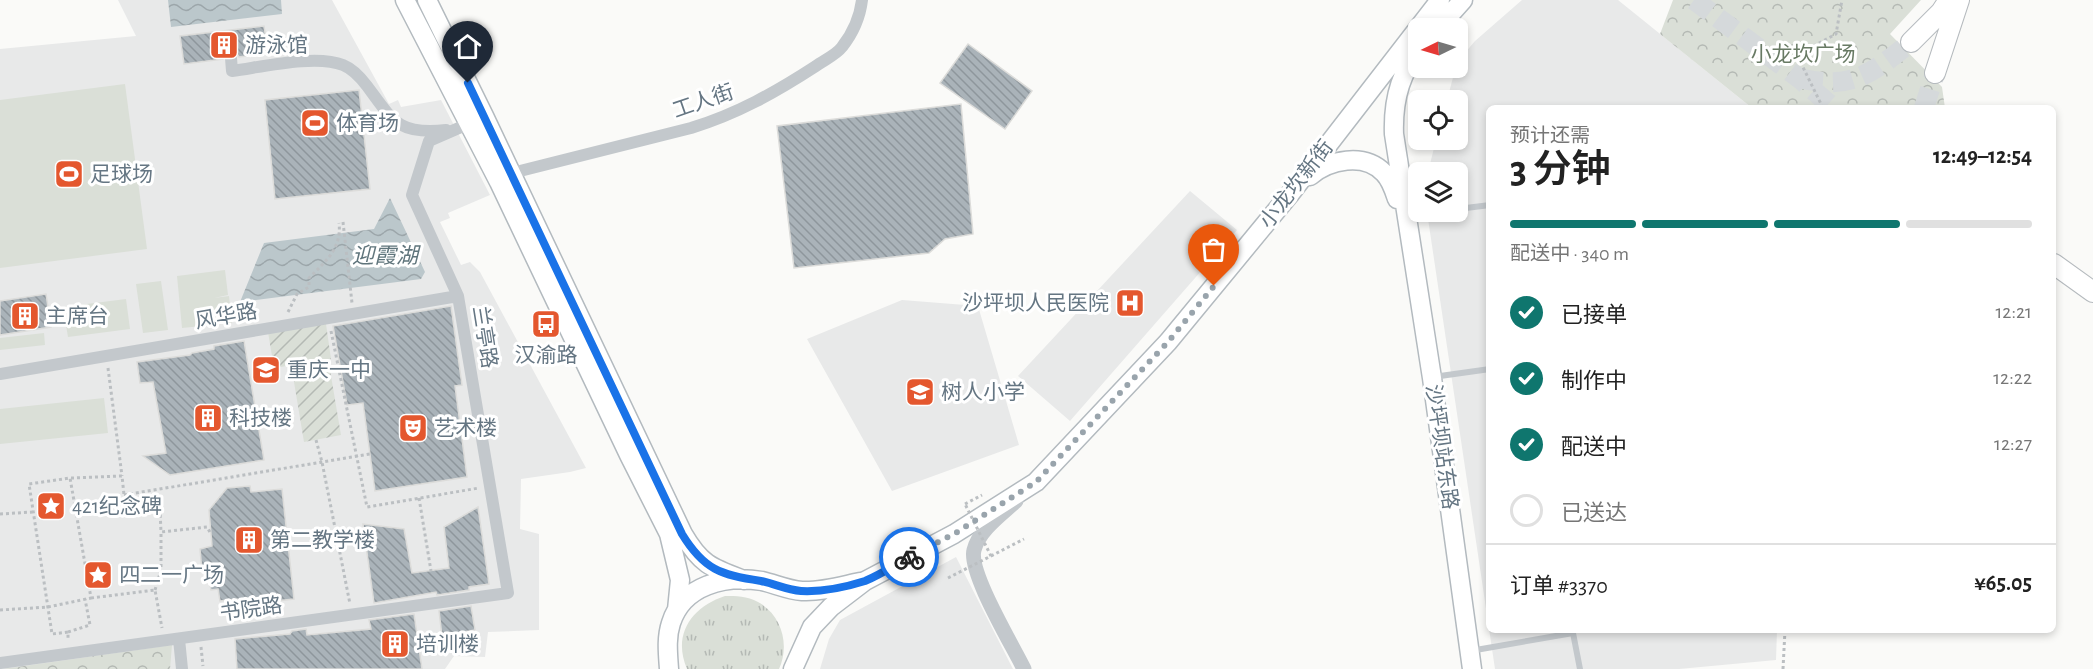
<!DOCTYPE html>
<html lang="zh">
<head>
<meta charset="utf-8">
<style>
	body { margin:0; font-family:"Alegreya Sans","Noto Sans SC",sans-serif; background:#f2f2f2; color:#222; height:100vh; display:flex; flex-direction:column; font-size:22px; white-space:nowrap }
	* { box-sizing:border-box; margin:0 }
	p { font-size:20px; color:#767676 }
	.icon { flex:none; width:33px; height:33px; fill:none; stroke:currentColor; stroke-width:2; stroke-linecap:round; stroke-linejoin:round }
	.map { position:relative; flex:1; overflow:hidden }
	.side { position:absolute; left:1486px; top:105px; width:570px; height:528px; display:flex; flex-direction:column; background:#fff; border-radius:9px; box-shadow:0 3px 9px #0003 }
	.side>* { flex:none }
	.needle { width:39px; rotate:265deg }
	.controls { position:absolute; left:1408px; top:18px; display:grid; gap:12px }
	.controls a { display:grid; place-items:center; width:60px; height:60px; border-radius:9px; background:#fff; box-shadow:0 3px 9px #0003; font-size:30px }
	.pin { position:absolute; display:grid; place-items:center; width:51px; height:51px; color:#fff; margin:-62px -26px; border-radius:50% 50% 50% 0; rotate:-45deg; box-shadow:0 0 6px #0007 }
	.pin .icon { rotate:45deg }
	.courier { position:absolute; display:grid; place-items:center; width:60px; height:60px; margin:-30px; border:4px solid #1a73e8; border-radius:50%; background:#fff; color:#222; box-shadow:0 2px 8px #0007 }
	.summary em { font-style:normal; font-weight:600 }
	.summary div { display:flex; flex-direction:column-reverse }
	.summary { display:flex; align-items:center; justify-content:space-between; height:102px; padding:0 24px }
	h1 { font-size:39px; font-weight:600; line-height:45px }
	.bar { display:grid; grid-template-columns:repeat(4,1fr); gap:9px 6px; align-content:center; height:72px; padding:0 24px }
	.bar i { height:8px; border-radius:4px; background:#e0e0e0 }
	.bar .selected { background:#0f766e }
	.bar p { grid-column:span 4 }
	.line { display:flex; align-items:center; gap:15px; padding:0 24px; border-top:2px solid #e0e0e0 }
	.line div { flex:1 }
	ol { padding:0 24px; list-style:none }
	li { display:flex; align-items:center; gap:18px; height:66px }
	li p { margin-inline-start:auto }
	li .icon { padding:6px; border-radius:50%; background:#0f766e; color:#fff; stroke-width:4 }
	li:last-child { color:#767676 }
	li i { width:33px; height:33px; border:3px solid #e0e0e0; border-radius:50% }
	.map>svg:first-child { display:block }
	.built { fill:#e8e9e9 }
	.grass { fill:url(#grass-tufts) }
	.forest { fill:url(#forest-crowns) }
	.garden { fill:url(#garden-furrows) }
	.pitch { fill:#dadfd7 }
	.water { fill:url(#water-waves) }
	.building { fill:url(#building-back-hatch); stroke:#dcdcda; stroke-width:1.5 }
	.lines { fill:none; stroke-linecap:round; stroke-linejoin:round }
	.primary-tunnel { stroke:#d5d9db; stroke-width:20; stroke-dasharray:20 10; stroke-linecap:butt }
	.secondary-casing { stroke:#b3babf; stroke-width:21 }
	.primary-casing { stroke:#b5babe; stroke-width:22 }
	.path { stroke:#bbbfc2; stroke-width:3; stroke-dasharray:3 3; stroke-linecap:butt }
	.service { stroke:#c3c8cc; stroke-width:6 }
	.minor { stroke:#c3c8cc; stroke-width:12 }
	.tertiary { stroke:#c3c8cc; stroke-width:15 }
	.secondary { stroke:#fff; stroke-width:18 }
	.primary { stroke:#fff; stroke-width:20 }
	.path-bridge { stroke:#bbbfc2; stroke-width:3; stroke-dasharray:3 3; stroke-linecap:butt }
	.done { stroke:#99a4ac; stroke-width:6; stroke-dasharray:0 10.8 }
	.route { stroke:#1a73e8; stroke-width:8 }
	.labels { text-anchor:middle; stroke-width:6; stroke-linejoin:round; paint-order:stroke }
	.poi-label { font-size:21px; fill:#657683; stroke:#fff; text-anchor:start }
	.park-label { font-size:21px; fill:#687a64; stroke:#fff }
	.street-label { font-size:21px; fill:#657683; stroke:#fff }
	.water-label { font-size:22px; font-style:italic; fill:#60757c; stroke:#fff }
</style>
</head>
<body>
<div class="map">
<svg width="2093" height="669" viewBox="0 0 2093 669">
	<defs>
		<pattern id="grass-tufts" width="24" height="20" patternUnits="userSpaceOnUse" patternTransform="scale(1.5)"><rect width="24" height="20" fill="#dadfd7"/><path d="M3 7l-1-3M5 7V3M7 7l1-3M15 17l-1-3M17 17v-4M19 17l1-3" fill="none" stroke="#b4b9b4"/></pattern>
		<pattern id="forest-crowns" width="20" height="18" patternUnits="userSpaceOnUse" patternTransform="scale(1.5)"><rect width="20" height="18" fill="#dadfd7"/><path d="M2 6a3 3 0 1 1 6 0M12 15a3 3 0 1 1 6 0" fill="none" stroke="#b4b9b4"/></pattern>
		<pattern id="garden-furrows" width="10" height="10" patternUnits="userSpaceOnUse" patternTransform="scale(1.5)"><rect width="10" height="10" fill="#dadfd7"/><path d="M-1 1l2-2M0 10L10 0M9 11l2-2" fill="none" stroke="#b4b9b4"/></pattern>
		<pattern id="water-waves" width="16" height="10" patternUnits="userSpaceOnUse" patternTransform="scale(1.5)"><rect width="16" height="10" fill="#bbc7cb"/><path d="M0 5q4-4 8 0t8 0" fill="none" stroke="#9ca6aa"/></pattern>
		<pattern id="building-back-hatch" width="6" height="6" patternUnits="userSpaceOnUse" patternTransform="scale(1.5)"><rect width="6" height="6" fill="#aab3b9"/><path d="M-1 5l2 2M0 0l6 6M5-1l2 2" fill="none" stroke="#8e969c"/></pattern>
	</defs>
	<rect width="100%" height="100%" fill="#fafaf8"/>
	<path class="built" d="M118,0H332L389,104L398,100L401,107L441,100L490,195L448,213L450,218L440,222L461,265L470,262L480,272L586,468L570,472L521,479L520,529L539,534V630L488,632L485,657L454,656L445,669H0V49L136,36Z
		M1522,0H1618L1752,108H1490V630H1777L1776,660L1679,669H1495L1427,212H1458V172H1428L1436,140H1458V100H1447L1455,70L1464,54L1475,41Z
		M1190,191L1237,230L1070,421L1018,376Z
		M902,300L978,306L1019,445L892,491L807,339Z
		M956,557L1013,669H820L829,639L840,620Z"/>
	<path class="grass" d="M725,596C736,596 747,596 758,602C782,615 790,645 779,669H687C672,634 692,607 725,596Z"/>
	<path class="forest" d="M1673,0H1921L1890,34L1942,87L1945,108H1752L1660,34Z
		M172,645L170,669H3Z"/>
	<path class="garden" d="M325,317L331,359L274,368L267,326Z
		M329,364L341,435L304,442L292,370Z"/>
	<path class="pitch" d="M125,84L147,249L0,268V100Z
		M225,270L228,295L214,298L229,296L232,323L182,328L177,276Z
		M161,281L168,330L143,333L136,284Z
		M126,299L130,329L68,337L63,307Z
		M44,333L45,345L0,350V338Z
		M104,398L108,433L0,444V409Z"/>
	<path class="water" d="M168,0H281L282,14L171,27Z
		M390,198L425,272L421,279L240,302L264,243L374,229Z"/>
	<path class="building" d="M264,26L268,53L239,57L235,51L230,50L224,54L223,59L184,64L180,36Z
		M968,44L1032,91L1005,129L940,83Z
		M359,90L370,189L275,199L265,100Z
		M961,104L973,234L945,239L929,253L794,268L777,126Z
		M46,294L51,327L0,335V301Z
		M451,306L462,385L455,386L467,477L375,491L363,403L347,405L333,326Z
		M244,341L264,460L170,475L143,456L166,453L153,382L140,383L137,362L190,355L192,353L214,349V346Z
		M250,486L251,492L282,489L294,599L237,605V599L220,601L218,589L211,590L208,570L202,571L200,549L212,546L209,510L227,488Z
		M478,507L489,584L469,587V590L437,595L436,592L374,603L363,524L404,529L412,573L449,568L444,527Z
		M471,606L475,630L442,636L439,611Z
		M414,614L422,669H237L235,639L290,634L292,631L306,629L307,635L371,629L369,620Z"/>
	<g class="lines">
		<path class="primary-tunnel" d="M1694,0L1800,79L1834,108
			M1803,79C1854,90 1873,72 1911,42
			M1924,108L1935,73"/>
		<g class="secondary-casing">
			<path id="secondary" d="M405,0L499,182L629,455L669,534L680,580L677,610
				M427,0L484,116L683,534C701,565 712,568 744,580
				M1438,28L1463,0
				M1419,51C1399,74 1393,105 1394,134L1432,378L1472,669
				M1310,176C1329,160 1364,152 1384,173C1391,180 1394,190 1397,199
				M669,669C668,654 666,638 671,623C683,585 725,575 762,581C775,584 788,590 802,591C821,592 841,586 860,582
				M793,669L812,627L831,607L865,581L954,534L1036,482L1168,342L1290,194L1440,0"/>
		</g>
		<g class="primary-casing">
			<path id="primary" d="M1911,42L1941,12L1949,0
				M1935,73L1959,0
				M2054,264L2093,292"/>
		</g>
		<path class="path" d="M1823,108L1797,55L1836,34L1842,0
			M343,222L352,303
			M288,312L297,294L309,287V278C326,261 342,248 339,223
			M331,331L367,507L479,488
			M108,368L122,476
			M316,440L322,462L350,604
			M71,478L122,476L124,495L160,510L161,532
			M124,495L370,454
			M419,498L431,571
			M965,504L982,495
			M0,514L33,512
			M991,556L1024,539
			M155,590L161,570V532L207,527L211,534
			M91,598L155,590L162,628
			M0,610L48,607L91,598L70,478L29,484L52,634L68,632V640
			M68,632L90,625L85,599
			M201,647L203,666
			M1783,669L1785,630"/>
		<path class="service" d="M1458,209L1490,205
			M1442,212H1443
			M1433,377L1490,369
			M1573,633L1580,669
			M1470,651L1573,633V630"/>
		<path class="minor" d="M231,58L232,71C262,67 316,54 343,65C353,69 361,78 367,86C393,121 398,135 446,130
			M512,173L691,128C737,114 776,92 816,66C824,60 836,55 842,47C853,33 860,17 862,0
			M0,374L458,296
			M179,639L182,669
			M0,663L508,593L458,296L412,195L429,141L468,124"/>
		<path class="tertiary" d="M1016,501C1002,514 979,530 974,550C968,572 1013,646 1024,669"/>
		<use href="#secondary" class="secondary"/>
		<use href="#primary" class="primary"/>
		<path class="path-bridge" d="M948,578L991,556L965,504"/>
	</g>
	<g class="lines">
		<path class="done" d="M909,557L954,534L1036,482L1168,342L1214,286"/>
		<path class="route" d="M468,83L682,534C704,570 721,575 761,581C775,584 787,590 801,591C821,592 846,587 865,581C880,575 895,565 909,557"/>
	</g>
	<defs>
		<g id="building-square" transform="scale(1.5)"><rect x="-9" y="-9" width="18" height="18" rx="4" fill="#e4572e" stroke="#fff"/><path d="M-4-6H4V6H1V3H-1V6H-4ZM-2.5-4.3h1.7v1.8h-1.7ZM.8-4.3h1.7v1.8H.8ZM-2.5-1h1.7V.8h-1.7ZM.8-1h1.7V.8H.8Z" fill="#fff"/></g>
		<g id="stadium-square" transform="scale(1.5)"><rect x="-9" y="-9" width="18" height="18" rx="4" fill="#e4572e" stroke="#fff"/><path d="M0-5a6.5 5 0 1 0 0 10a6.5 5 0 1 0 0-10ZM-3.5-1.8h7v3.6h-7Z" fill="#fff"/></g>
		<g id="hospital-square" transform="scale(1.5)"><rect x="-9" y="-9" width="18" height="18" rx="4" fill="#e4572e" stroke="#fff"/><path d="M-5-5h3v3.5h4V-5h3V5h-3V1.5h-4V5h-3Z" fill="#fff"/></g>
		<g id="bus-square" transform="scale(1.5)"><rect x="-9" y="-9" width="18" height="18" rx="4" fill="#e4572e" stroke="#fff"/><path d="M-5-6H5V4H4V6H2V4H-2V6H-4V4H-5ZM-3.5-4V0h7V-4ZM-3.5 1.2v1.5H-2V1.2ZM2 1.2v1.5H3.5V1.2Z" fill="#fff"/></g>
		<g id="school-square" transform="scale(1.5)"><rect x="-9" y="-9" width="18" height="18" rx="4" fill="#e4572e" stroke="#fff"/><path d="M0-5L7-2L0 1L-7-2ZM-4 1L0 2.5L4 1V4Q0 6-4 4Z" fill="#fff"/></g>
		<g id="theatre-square" transform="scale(1.5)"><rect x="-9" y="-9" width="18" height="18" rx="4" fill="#e4572e" stroke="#fff"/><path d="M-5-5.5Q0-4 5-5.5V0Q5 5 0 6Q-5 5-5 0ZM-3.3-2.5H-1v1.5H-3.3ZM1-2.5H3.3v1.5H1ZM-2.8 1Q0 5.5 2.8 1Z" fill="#fff"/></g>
		<g id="sight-square" transform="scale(1.5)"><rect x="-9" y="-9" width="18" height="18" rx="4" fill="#e4572e" stroke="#fff"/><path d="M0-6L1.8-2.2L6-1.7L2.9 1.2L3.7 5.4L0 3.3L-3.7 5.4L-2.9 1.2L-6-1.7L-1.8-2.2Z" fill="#fff"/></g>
	</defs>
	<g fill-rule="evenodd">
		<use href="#building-square" x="224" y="45"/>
		<use href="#stadium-square" x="315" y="123"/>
		<use href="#stadium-square" x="69" y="174"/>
		<use href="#hospital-square" x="1130" y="303"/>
		<use href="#building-square" x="25" y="316"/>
		<use href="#bus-square" x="546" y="324"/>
		<use href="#school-square" x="266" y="370"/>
		<use href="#school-square" x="920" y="392"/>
		<use href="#building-square" x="208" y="418"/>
		<use href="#theatre-square" x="413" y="428"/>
		<use href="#sight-square" x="51" y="506"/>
		<use href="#building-square" x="249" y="540"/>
		<use href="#sight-square" x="98" y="575"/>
		<use href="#building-square" x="395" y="644"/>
	</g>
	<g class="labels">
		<g class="poi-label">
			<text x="245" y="52">游泳馆</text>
			<text x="336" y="130">体育场</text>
			<text x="90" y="181">足球场</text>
			<text x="1109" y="310" text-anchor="end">沙坪坝人民医院</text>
			<text x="46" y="323">主席台</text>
			<text x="546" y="362" text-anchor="middle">汉渝路</text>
			<text x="287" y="377">重庆一中</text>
			<text x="941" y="399">树人小学</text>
			<text x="229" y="425">科技楼</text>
			<text x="434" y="435">艺术楼</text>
			<text x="72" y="513">421纪念碑</text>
			<text x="270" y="547">第二教学楼</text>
			<text x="119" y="582">四二一广场</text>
			<text x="416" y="651">培训楼</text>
		</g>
		<g class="park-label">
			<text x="1803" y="61">小龙坎广场</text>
		</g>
		<g class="street-label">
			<text transform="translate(703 101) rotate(-19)" y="7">工人街</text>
			<text transform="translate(1296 184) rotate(-52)" y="7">小龙坎新街</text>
			<text transform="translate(226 316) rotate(-10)" y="7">风华路</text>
			<text transform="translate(485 337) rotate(81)" y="7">兰亭路</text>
			<text transform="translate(1442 447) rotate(82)" y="7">沙坪坝站东路</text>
			<text transform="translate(251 609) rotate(-8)" y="7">书院路</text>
		</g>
		<g class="water-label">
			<text x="385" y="263">迎霞湖</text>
		</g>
	</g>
</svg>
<div class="controls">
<a><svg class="needle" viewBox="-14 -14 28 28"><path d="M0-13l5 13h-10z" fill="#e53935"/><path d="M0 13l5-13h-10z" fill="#767676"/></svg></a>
<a><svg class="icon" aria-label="locate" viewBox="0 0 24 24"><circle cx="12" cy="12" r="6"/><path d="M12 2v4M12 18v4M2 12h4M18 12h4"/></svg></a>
<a><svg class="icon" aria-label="layers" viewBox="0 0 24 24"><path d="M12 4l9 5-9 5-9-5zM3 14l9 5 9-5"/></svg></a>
</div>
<div class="pin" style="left:1214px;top:286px;background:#ea580c"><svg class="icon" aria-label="bag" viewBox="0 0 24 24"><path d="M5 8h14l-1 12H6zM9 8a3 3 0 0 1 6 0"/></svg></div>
<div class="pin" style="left:468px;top:83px;background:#1f2937"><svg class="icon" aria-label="home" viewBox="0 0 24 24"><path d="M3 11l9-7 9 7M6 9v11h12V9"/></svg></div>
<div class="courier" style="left:909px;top:557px"><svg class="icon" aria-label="bike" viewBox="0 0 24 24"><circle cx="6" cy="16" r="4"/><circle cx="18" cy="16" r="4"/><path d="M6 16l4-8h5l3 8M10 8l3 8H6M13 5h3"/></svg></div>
<section class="side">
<div class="summary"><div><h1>3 分钟</h1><p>预计还需</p></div><em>12:49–12:54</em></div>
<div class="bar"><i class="selected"></i><i class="selected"></i><i class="selected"></i><i></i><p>配送中 · 340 m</p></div>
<ol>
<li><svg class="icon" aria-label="check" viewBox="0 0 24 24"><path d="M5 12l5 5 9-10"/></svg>已接单<p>12:21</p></li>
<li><svg class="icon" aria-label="check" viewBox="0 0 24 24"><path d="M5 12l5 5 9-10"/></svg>制作中<p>12:22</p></li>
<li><svg class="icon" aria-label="check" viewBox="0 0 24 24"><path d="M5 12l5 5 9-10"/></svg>配送中<p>12:27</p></li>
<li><i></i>已送达</li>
</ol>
<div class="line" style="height:78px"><div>订单 #3370</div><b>¥65.05</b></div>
</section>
</div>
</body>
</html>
